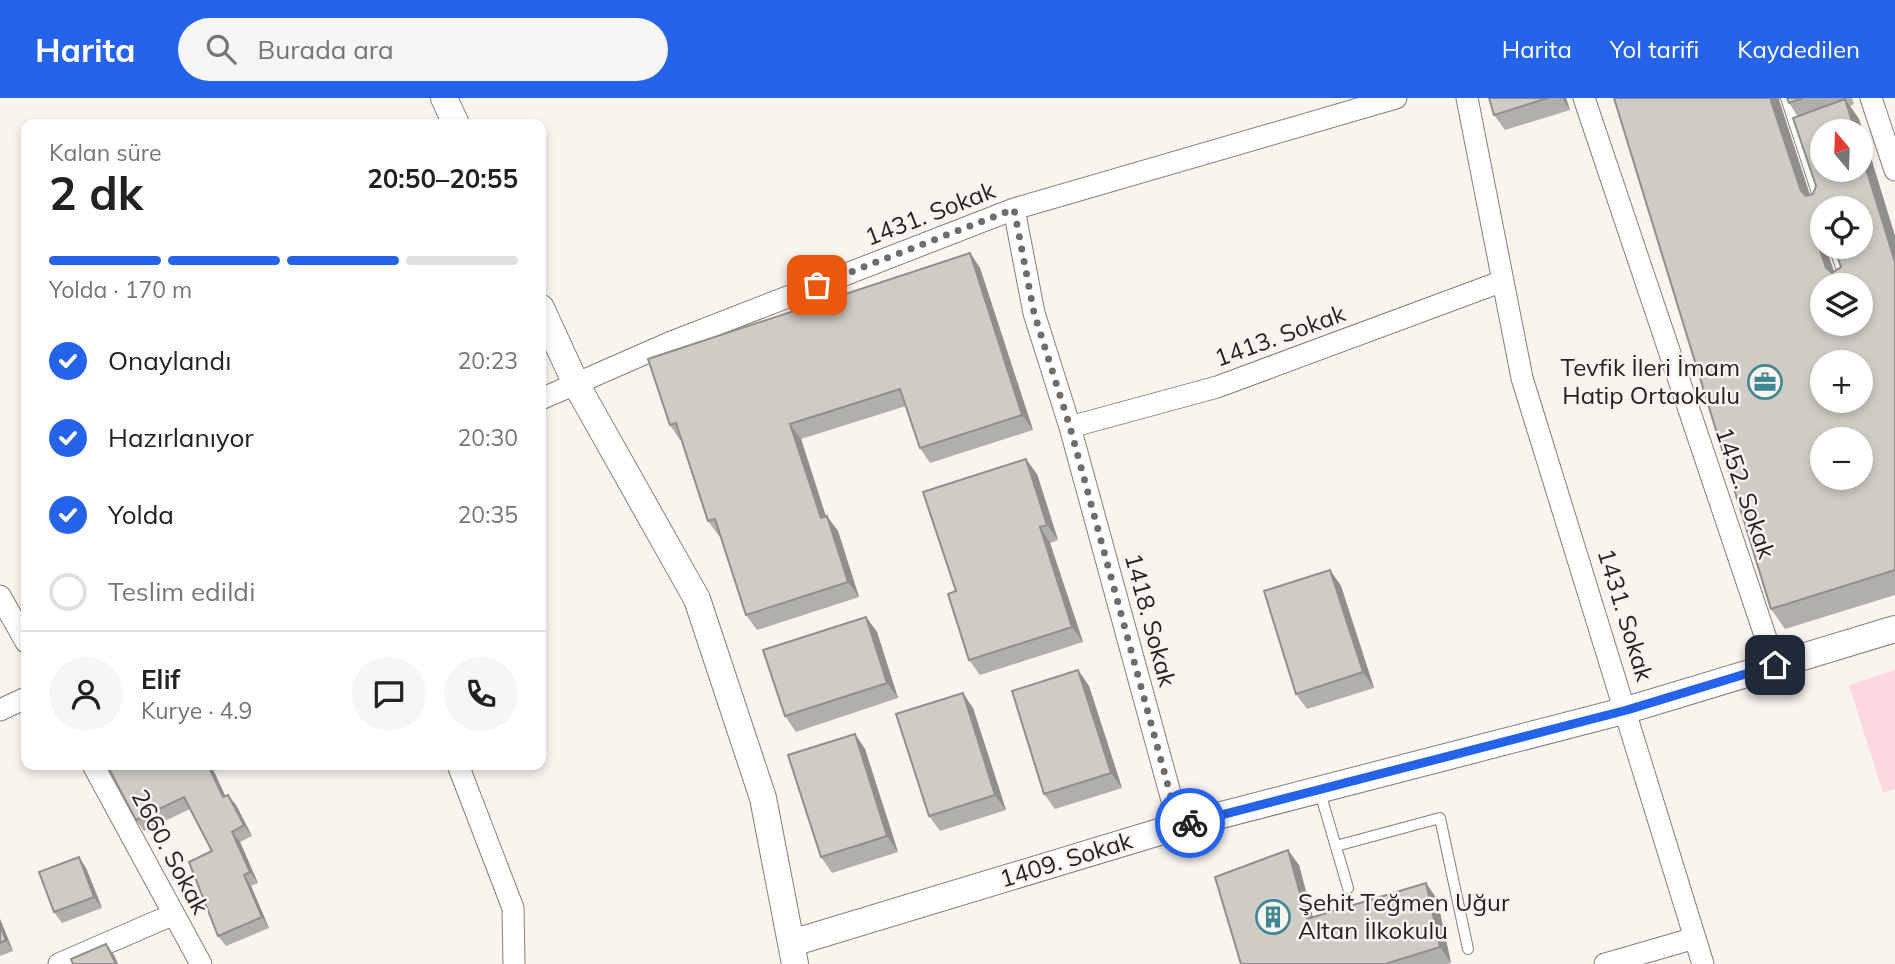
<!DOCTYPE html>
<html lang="tr">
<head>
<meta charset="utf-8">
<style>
	body { margin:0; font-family:Mulish,sans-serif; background:#f6f6f6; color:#222; height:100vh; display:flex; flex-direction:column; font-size:26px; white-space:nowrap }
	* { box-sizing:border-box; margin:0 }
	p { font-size:23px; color:#767676 }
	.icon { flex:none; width:38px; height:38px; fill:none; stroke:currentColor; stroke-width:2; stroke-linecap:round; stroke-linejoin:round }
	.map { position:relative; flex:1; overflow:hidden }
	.details { position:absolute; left:21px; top:21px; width:525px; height:651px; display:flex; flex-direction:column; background:#fff; border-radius:14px; box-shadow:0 4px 10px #0003 }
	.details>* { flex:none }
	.needle { width:46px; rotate:341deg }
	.fabs { position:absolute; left:1810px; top:21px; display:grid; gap:14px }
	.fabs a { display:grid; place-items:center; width:63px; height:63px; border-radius:50%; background:#fff; box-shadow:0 4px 10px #0003; font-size:35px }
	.pin { position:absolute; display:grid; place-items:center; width:60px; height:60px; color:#fff; margin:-30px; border-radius:14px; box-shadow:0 4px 10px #0006 }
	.courier { position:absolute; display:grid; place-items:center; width:70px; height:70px; margin:-35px; border:5px solid #2563eb; border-radius:50%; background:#fff; color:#222; box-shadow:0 2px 9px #0007 }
	.head em { font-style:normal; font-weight:700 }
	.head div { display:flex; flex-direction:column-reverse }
	.head { display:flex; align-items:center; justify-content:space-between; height:119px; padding:0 28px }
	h1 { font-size:46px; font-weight:700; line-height:52px }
	.bar { display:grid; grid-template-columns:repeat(4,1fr); gap:10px 7px; align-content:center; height:84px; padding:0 28px }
	.bar i { height:9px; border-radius:5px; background:#e0e0e0 }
	.bar .current { background:#2563eb }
	.bar p { grid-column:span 4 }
	.line { display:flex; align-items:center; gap:18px; padding:0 28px; border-top:2px solid #e0e0e0 }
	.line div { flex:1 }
	.round { display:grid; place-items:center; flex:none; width:74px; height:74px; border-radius:37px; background:#f6f6f6 }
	ol { padding:0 28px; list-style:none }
	li { display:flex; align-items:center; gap:21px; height:77px }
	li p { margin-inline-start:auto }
	li .icon { padding:7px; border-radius:50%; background:#2563eb; color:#fff; stroke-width:4 }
	li:last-child { color:#767676 }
	li i { width:38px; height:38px; border:4px solid #e0e0e0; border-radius:50% }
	header { display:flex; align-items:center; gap:42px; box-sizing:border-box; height:98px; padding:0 35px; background:#2563eb; color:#fff }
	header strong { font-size:33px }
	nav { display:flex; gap:38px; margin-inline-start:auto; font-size:24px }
	.search { width:490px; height:63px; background:#f6f6f6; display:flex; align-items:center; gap:18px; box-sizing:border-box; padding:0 24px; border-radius:38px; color:#767676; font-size:26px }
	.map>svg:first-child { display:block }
	.green { fill:#fdd8df }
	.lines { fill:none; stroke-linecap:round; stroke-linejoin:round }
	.service-casing { stroke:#857f7b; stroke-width:12 }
	.minor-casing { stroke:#857f7b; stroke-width:23 }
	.tertiary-casing { stroke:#857f7b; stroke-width:28 }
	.service { stroke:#fff; stroke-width:10 }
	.minor { stroke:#fff; stroke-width:21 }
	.tertiary { stroke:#fff; stroke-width:26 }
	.wall { fill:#b1afa9; fill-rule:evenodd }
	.shaded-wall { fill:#908f8a }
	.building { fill:#ceccc5; stroke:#908f8a; stroke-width:2; fill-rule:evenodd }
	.done { stroke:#706c69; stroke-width:7; stroke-dasharray:0 12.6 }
	.route { stroke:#2563eb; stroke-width:9 }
	.labels { text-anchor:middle; stroke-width:5; stroke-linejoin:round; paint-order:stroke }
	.street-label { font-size:24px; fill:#252321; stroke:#faf4ef }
	.poi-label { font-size:24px; fill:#252321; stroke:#faf4ef; text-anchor:end }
</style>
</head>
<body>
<header>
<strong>Harita</strong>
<div class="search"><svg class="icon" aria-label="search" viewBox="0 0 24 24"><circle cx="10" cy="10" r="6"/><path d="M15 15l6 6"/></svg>Burada ara</div>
<nav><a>Harita</a><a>Yol tarifi</a><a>Kaydedilen</a></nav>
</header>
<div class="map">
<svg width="1895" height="866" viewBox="0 0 1895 866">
	<rect width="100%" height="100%" fill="#faf4ef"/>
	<path class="green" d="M1895,572V691L1883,695L1849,587Z"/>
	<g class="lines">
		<g class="service-casing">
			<path id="service" d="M1786,0L1822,110
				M1834,149L1847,187
				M1319,691L1348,790
				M1336,748L1440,720L1468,851"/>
		</g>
		<g class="minor-casing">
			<path id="minor" d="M1467,0L1522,280L1703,866
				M1584,0L1775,567
				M1871,0L1895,72
				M1014,111L1396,0
				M541,301L669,245L1014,111L1034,215L1070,329L1179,728
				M1070,329L1217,289L1503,183
				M0,498L26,544
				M0,612L26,600
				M93,667L201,866
				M458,667L513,810L514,866
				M59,866L174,816
				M1605,866L1695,840"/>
		</g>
		<g class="tertiary-casing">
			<path id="tertiary" d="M444,0L456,26
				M541,210L576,286L697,501L763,700L795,866
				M792,845L1179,728L1627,612L1895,531"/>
		</g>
		<use href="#service" class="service"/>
		<use href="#minor" class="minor"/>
		<use href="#tertiary" class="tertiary"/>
	</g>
	<path class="wall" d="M1489,0H1566L1570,12L1505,32L1494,17Z
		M1787,0H1852L1854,6L1850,8L1859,21L1895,138V497L1785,531L1771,511L1779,2L1809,97L1813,96L1816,88L1798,19L1789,5ZM1822,110L1841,169L1834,174L1826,151L1827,149H1822Z
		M970,155L980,170L1033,332L930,365L920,350L906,308L801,341L826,418L838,433L859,499L757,532L746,517L720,438H719L708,423L682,342H680L670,327Z
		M1037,376L1058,442L1050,445L1083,544L980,577L969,562L956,493Z
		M1330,472L1341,488L1374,590L1307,611L1296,596Z
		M866,519L877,534L898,600L796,634L785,618Z
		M1078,572L1089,588L1122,690L1055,711L1044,696Z
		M973,610L1006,712L940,733L929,718Z
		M855,636L865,651L898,754L832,775L821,759Z
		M107,667H211L225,698L236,707L252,738L240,744L258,785L251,788L269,830L226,848L218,838L212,753L190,711L144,733L136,722Z
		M1299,767L1313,819L1437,801L1451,865L1448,866H1241Z
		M86,770L102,810L62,825L54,814Z
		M0,821L13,853L0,858Z"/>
	<path class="shaded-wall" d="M1562,0H1566L1570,12Z
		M1770,0H1780L1779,2L1815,112L1801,93Z
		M1845,1L1859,21L1895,138V164L1860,51V33H1855Z
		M1817,122L1822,129V149H1827L1826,151L1839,187L1826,170L1813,131Z
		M970,155L980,170L1033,332L1022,317Z
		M790,326L801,341L831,435L821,420Z
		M1026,361L1037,376L1058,442L1047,427Z
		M827,418L838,433L859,499L848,484Z
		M1040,429L1050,445L1083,544L1072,529Z
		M1330,472L1341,488L1374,590L1363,574Z
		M866,519L877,534L898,600L887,585Z
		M1078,572L1089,588L1122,690L1111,675Z
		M963,595L973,610L1006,712L995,697Z
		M855,636L865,651L898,754L887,738Z
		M208,667H211L231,710L223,699Z
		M228,697L236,707L252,738L244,727Z
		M232,734L240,744L258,785L250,774Z
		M1288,752L1299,767L1317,836L1307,821Z
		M79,759L86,770L102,810L94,799Z
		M244,777L251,788L269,830L262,819Z
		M1426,785L1437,801L1451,865L1440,849Z
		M0,821L13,853L6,842L0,828Z
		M106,846L114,857L118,866H116Z"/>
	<path class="building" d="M1489,0H1548L1494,17Z
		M1614,0H1770L1801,93L1806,98L1813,96L1816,88L1793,20L1845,1L1855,33H1822V72H1860V51L1895,164V472L1771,511ZM1822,110H1860V149H1834L1841,169L1832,175L1826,170L1813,131L1817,122H1822ZM1822,187H1860V226H1822ZM1822,264H1860V303H1822ZM1822,341H1860V380H1822Z
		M1787,0H1803L1789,5Z
		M970,155L1022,317L920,350L900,291L790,326L821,420L827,418L848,484L746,517L715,421L708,423L676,325L670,327L648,261Z
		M1026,361L1047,427L1040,429L1072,529L969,562L948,496L956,493L923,394Z
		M1330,472L1363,574L1296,596L1264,493Z
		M866,519L887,585L785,618L763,552Z
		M1078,572L1111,675L1044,696L1012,593Z
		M963,595L995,697L929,718L896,616Z
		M855,636L887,738L821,759L788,657Z
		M107,667H208L223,699L228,697L244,727L232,734L250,774L244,777L262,819L218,838L189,764L212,753L184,699L136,722Z
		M1288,752L1307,821L1426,785L1440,849L1385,866H1241L1215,779Z
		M79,759L94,799L54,814L39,774Z
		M0,828L6,842L0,845Z
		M106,846L116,866H73L71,861Z"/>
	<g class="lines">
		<path class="done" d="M817,187L1014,111L1034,215L1070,329L1179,728L1190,725"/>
		<path class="route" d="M1190,725L1627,612L1775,567"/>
	</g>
	<defs>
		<g id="office-ring" transform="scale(1.75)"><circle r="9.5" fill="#faf4ef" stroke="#418693" stroke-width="1.5"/><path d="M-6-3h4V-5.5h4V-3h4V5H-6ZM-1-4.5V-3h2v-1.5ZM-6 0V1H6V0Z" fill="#418693"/></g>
		<g id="building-ring" transform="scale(1.75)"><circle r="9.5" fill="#faf4ef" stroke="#418693" stroke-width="1.5"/><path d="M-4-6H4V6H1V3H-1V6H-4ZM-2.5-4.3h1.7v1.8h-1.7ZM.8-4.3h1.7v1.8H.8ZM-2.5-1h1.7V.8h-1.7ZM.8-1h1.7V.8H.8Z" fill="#418693"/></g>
	</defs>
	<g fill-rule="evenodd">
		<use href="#office-ring" x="1765" y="284"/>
		<use href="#building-ring" x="1273" y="819"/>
	</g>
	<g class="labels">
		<g class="street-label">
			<text transform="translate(930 116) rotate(-21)" y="8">1431. Sokak</text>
			<text transform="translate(1280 238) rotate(-20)" y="8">1413. Sokak</text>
			<text transform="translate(1745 395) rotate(71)" y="8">1452. Sokak</text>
			<text transform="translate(1625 517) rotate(73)" y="8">1431. Sokak</text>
			<text transform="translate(1150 522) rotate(75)" y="8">1418. Sokak</text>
			<text transform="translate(170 754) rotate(62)" y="8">2660. Sokak</text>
			<text transform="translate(1066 762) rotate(-17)" y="8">1409. Sokak</text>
		</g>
		<g class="poi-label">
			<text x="1740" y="278">Tevfik İleri İmam<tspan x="1740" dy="28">Hatip Ortaokulu</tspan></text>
			<text x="1298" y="813" text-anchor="start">Şehit Teğmen Uğur<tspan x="1298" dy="28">Altan İlkokulu</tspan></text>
		</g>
	</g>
</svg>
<div class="fabs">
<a><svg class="needle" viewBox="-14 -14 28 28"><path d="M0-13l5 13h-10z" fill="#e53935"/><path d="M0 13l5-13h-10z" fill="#767676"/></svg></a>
<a><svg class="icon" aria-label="locate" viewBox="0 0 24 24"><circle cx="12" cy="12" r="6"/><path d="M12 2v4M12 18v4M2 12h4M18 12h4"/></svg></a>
<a><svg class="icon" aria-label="layers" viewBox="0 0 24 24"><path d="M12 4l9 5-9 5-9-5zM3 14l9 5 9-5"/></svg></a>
<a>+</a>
<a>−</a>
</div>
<div class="pin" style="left:817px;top:187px;background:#ea580c"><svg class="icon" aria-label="bag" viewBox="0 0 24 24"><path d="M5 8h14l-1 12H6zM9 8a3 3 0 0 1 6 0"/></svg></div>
<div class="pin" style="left:1775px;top:567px;background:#1f2937"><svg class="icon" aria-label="home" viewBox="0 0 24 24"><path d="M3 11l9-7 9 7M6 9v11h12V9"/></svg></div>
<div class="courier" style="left:1190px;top:725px"><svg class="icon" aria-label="bike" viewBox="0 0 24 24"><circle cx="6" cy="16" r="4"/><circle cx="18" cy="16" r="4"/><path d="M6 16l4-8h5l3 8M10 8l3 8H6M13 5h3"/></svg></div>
<section class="details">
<div class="head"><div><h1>2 dk</h1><p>Kalan süre</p></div><em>20:50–20:55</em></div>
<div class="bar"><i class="current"></i><i class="current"></i><i class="current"></i><i></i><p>Yolda · 170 m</p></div>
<ol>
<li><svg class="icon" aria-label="check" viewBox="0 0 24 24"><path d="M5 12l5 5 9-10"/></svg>Onaylandı<p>20:23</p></li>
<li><svg class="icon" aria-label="check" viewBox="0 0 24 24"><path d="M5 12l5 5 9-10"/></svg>Hazırlanıyor<p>20:30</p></li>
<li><svg class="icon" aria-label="check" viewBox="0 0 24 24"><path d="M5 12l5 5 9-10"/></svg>Yolda<p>20:35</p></li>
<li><i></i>Teslim edildi</li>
</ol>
<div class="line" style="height:126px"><a class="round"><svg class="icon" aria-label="person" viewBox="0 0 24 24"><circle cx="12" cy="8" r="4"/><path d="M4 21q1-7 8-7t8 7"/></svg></a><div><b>Elif</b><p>Kurye · 4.9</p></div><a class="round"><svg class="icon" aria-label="chat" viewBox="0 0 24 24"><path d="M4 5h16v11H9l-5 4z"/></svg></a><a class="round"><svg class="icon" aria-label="phone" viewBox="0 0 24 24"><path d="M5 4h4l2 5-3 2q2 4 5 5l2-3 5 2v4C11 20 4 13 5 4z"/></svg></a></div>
</section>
</div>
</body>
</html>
